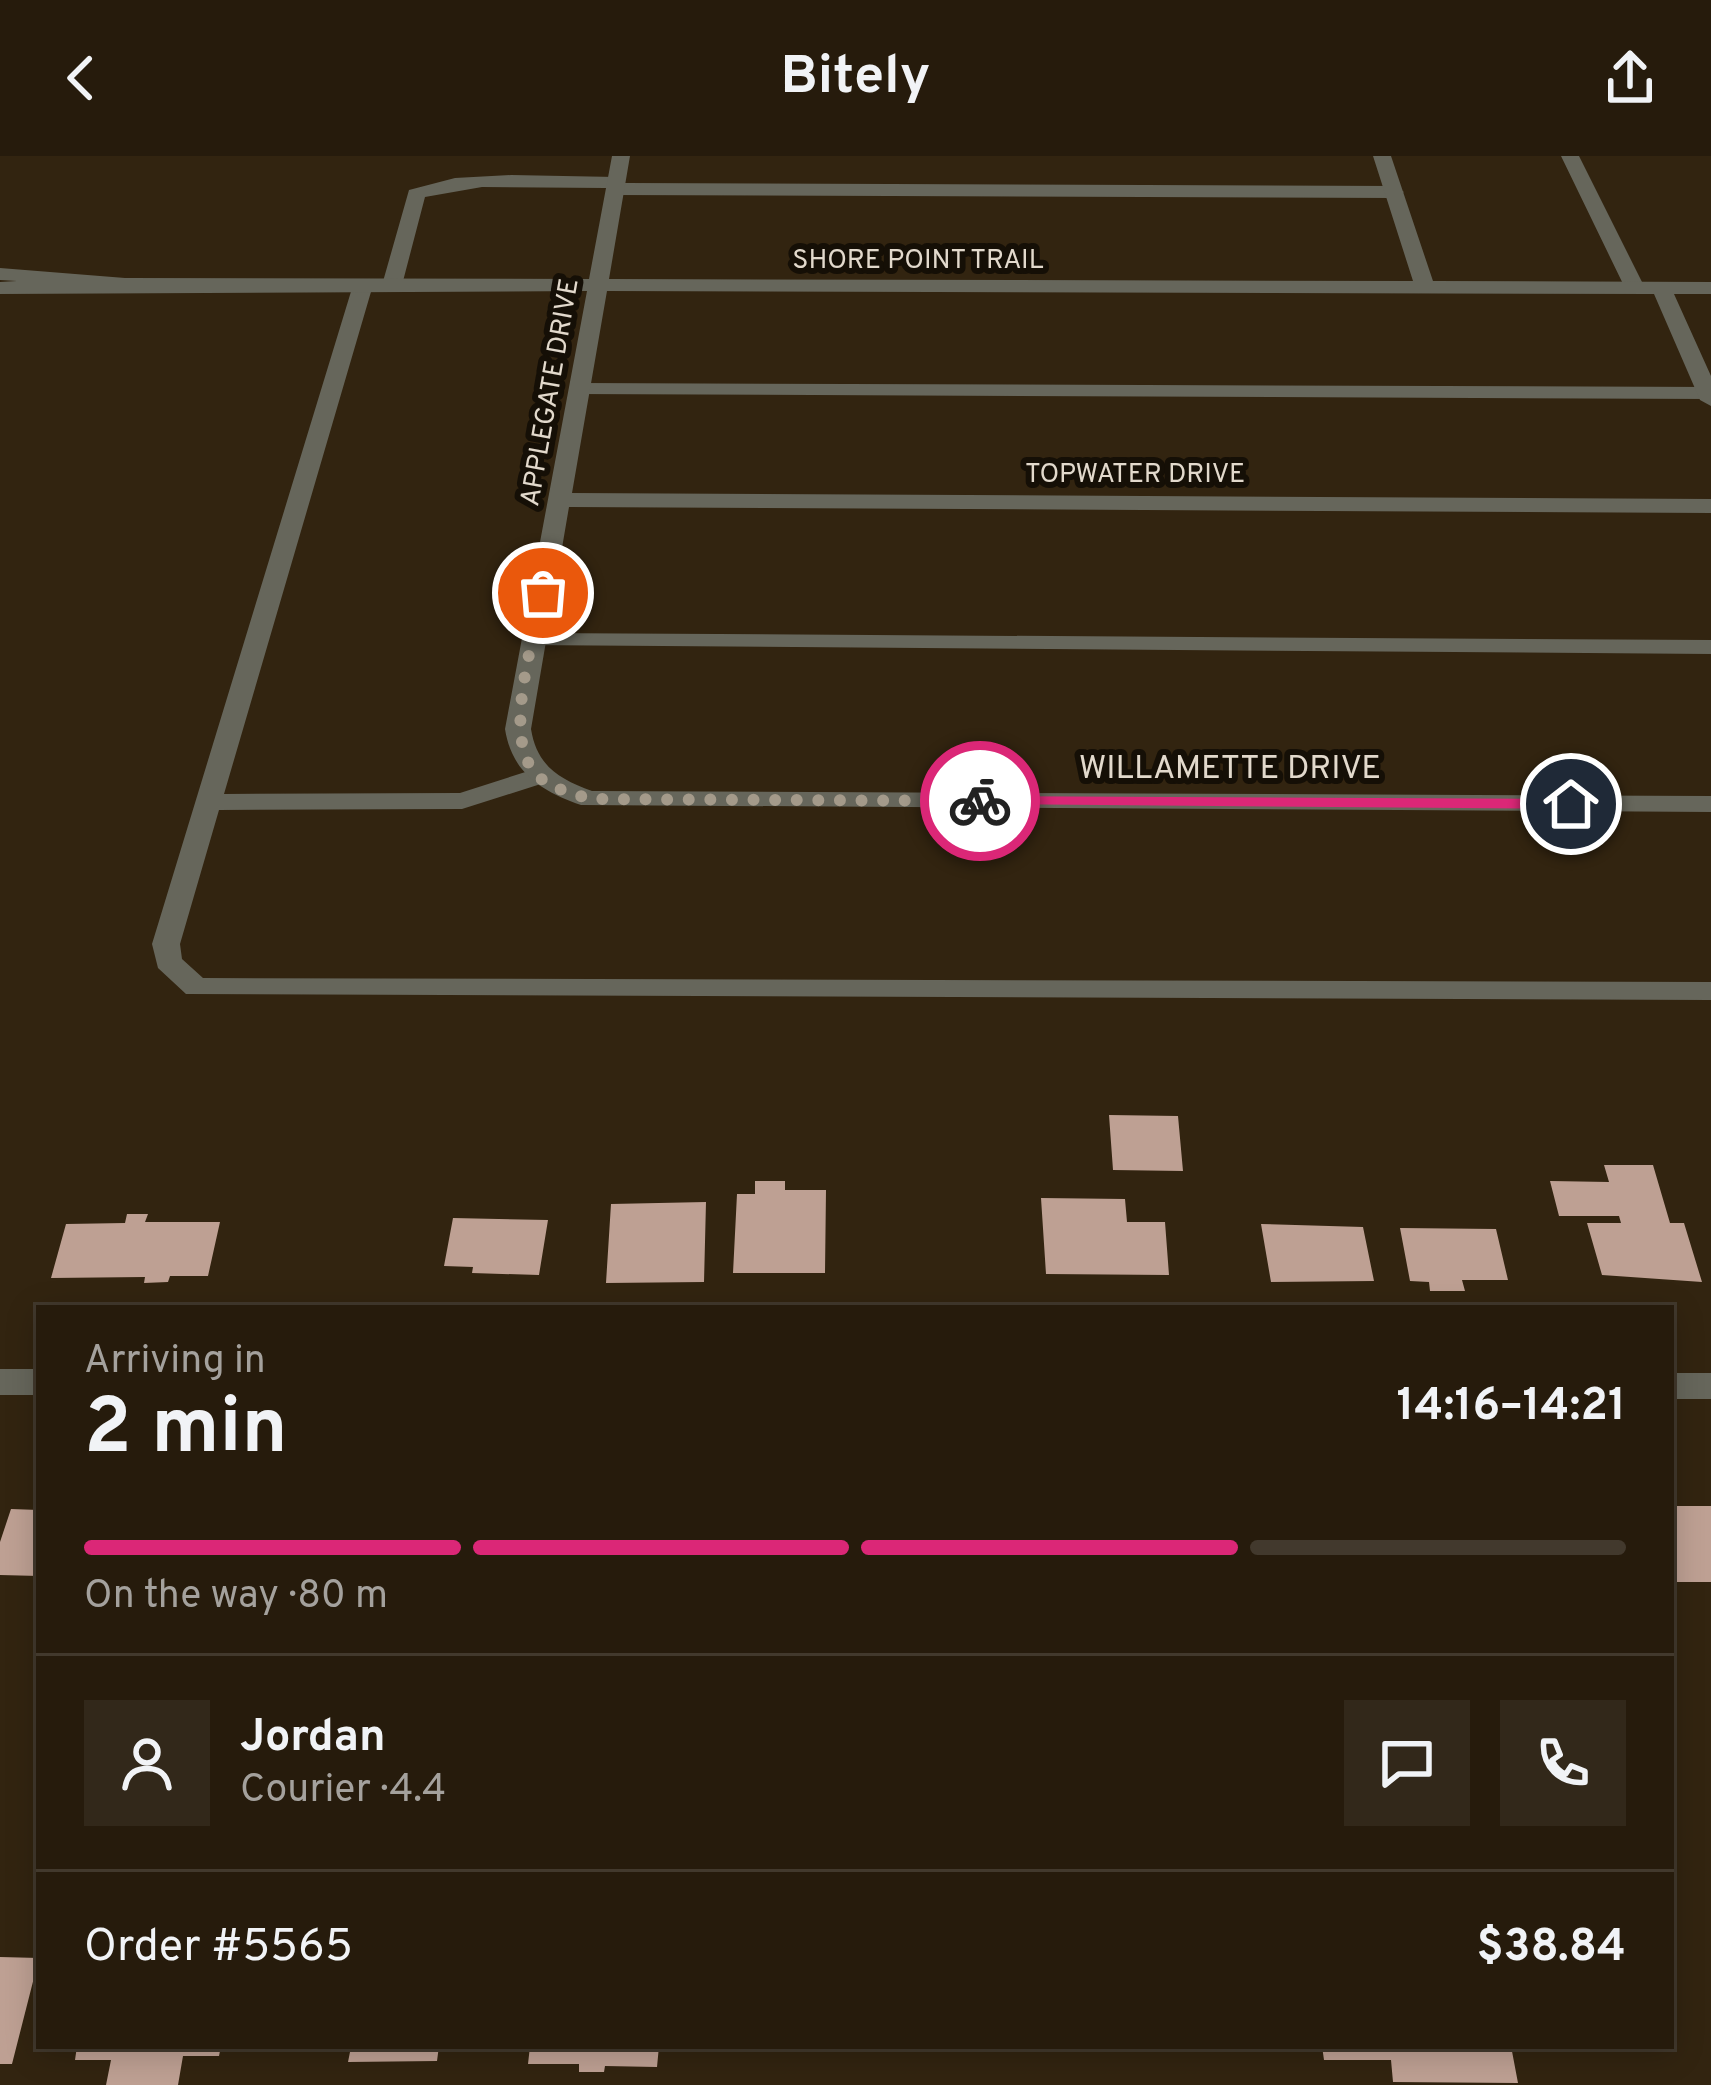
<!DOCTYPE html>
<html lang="en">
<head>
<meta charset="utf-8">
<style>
	body { margin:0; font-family:Overpass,sans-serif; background:#32281a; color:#f1f3f6; height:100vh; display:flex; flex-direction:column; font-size:45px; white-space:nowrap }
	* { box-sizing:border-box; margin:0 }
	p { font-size:39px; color:#a4a19d }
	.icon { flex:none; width:66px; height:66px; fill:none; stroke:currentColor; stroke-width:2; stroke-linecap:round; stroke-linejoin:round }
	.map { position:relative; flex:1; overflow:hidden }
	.sheet { position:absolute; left:36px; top:1149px; width:1638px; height:744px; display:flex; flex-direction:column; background:#261b0c; border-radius:0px; box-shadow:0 6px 30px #0003,0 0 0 3px #42392d }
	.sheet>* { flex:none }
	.pin { position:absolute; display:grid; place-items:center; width:102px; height:102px; color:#fff; margin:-51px; border:6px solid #fff; border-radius:50%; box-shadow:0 3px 12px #0007 }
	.courier { position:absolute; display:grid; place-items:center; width:120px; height:120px; margin:-60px; border:9px solid #db2777; border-radius:50%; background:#fff; color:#222; box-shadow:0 3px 15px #0007 }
	.headline em { font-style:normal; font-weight:700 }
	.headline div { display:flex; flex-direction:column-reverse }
	.headline { display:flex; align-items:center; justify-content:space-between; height:204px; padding:0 48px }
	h1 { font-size:78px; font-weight:700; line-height:90px }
	.bar { display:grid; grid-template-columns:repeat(4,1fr); gap:18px 12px; align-content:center; height:144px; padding:0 48px }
	.bar i { height:15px; border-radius:9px; background:#42392d }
	.bar .active { background:#db2777 }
	.bar p { grid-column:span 4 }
	.line { display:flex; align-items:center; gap:30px; padding:0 48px; border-top:3px solid #42392d }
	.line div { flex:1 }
	.round { display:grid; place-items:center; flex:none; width:126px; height:126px; border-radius:0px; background:#32281a }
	header { display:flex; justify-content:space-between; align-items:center; height:156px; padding:0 48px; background:#261b0c; font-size:54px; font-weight:700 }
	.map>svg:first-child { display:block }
	.building { fill:#bea093 }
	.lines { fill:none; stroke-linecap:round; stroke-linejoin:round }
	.lane { fill:#66665b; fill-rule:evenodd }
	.street { fill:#66665b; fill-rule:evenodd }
	.route { fill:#db2777 }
	.done { stroke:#a49a8a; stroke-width:12; stroke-dasharray:0 21.6 }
	.labels { text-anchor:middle; stroke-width:12; stroke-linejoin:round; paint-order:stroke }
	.far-street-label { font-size:27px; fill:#e2d9cc; stroke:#150f06 }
	.street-label { font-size:33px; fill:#e2d9cc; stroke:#150f06 }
</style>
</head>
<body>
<header><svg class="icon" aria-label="back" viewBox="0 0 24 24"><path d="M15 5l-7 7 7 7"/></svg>Bitely<svg class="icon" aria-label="share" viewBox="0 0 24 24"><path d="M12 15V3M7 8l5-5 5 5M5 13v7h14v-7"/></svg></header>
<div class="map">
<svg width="1711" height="1929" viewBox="0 0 1711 1929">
	<rect width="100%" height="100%" fill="#322410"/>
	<path class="building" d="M1109,959L1178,960L1183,1015L1113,1014Z
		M1604,1009H1653L1670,1067H1684L1702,1126L1602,1119L1587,1067H1621L1619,1060H1559L1550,1025L1609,1026Z
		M755,1025H785V1034H826L825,1117H733L737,1038H755Z
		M1041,1042L1125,1043L1127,1066H1165L1169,1119L1046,1118Z
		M706,1046L704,1126L606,1127L611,1048Z
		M127,1058H148L145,1066H220L208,1120H170L168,1126L144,1127L145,1121L51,1122L66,1068L125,1067Z
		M453,1062L548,1064L539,1119L472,1117L473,1111L444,1110Z
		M1261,1068L1363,1071L1374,1125L1271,1126Z
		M1400,1072L1496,1073L1508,1124H1462L1465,1135H1430L1429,1126L1410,1125Z
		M1671,1350H1711V1426H1671Z
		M11,1353L39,1354V1420L0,1419V1386Z
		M0,1801L39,1802L12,1908H0Z
		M77,1890H221L219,1900H183L178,1929H106L111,1904H75Z
		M319,1890H439L437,1905L348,1906L350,1896H318Z
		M530,1890H659L657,1911L605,1910L604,1916H579V1908H528Z
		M1322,1890H1511L1518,1927L1393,1926L1391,1904H1324Z"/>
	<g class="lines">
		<path class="lane" d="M1561,0H1579L1645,132L1642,136L1625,132Z
			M511,19L616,21L625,27L1394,30L1404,36L1394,42L615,39L606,32L482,31L425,41L402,129L385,133L382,129L409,34L455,22Z
			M363,123L373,129L224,638L460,637L538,612L551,620L547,626L462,653L219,654L180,788L182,803L203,822L1711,826V844L186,838L158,812L152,788L353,129Z
			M580,227L1711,231V243L572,238V228Z
			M534,477L1711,484V498L525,489V479Z"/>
		<path class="street" d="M612,0H630L609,123L1413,125L1373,0H1391L1433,125L1711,126V138H1674L1711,220V250L1700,244L1654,138L607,135L572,337L1711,343V357L569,351L531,573C537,610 559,623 592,635L1711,640V656L581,649C541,635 512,617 505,573L587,135L0,138V126L17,125L0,124V112L125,122L589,123Z
			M0,1213H39V1239H0Z
			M1671,1217H1711V1243H1671Z"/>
	</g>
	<path class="route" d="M980,640L1571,643L1579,648L1571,653L974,648V641Z"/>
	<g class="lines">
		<path class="done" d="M543,437C534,484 500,584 538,620C552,633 572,637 590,643L980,645"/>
	</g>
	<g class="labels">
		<g class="far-street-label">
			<text x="918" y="112">SHORE POINT TRAIL</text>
			<text transform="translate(549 236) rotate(-80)" y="9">APPLEGATE DRIVE</text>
			<text x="1135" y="326">TOPWATER DRIVE</text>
		</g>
		<g class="street-label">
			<text x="1230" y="622">WILLAMETTE DRIVE</text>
		</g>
	</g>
</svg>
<div class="pin" style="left:543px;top:437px;background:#ea580c"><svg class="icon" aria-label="bag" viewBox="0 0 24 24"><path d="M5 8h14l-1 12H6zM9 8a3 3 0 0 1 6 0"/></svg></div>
<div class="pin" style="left:1571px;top:648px;background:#1f2937"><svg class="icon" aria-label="home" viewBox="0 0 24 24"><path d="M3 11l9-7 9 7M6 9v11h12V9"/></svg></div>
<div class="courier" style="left:980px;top:645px"><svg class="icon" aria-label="bike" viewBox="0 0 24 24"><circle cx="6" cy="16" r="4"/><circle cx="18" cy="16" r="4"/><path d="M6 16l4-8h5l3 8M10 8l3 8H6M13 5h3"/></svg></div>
<section class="sheet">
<div class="headline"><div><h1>2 min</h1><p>Arriving in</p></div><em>14:16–14:21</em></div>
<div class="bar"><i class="active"></i><i class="active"></i><i class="active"></i><i></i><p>On the way · 80 m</p></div>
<div class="line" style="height:216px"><a class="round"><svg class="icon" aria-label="person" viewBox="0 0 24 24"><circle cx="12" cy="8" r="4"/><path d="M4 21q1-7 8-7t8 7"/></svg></a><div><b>Jordan</b><p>Courier · 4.4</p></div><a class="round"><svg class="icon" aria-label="chat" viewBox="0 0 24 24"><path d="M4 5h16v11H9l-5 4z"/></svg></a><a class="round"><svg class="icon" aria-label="phone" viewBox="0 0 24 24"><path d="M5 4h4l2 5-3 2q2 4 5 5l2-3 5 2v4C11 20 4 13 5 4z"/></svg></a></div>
<div class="line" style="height:156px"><div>Order #5565</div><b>$38.84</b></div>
</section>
</div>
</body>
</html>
